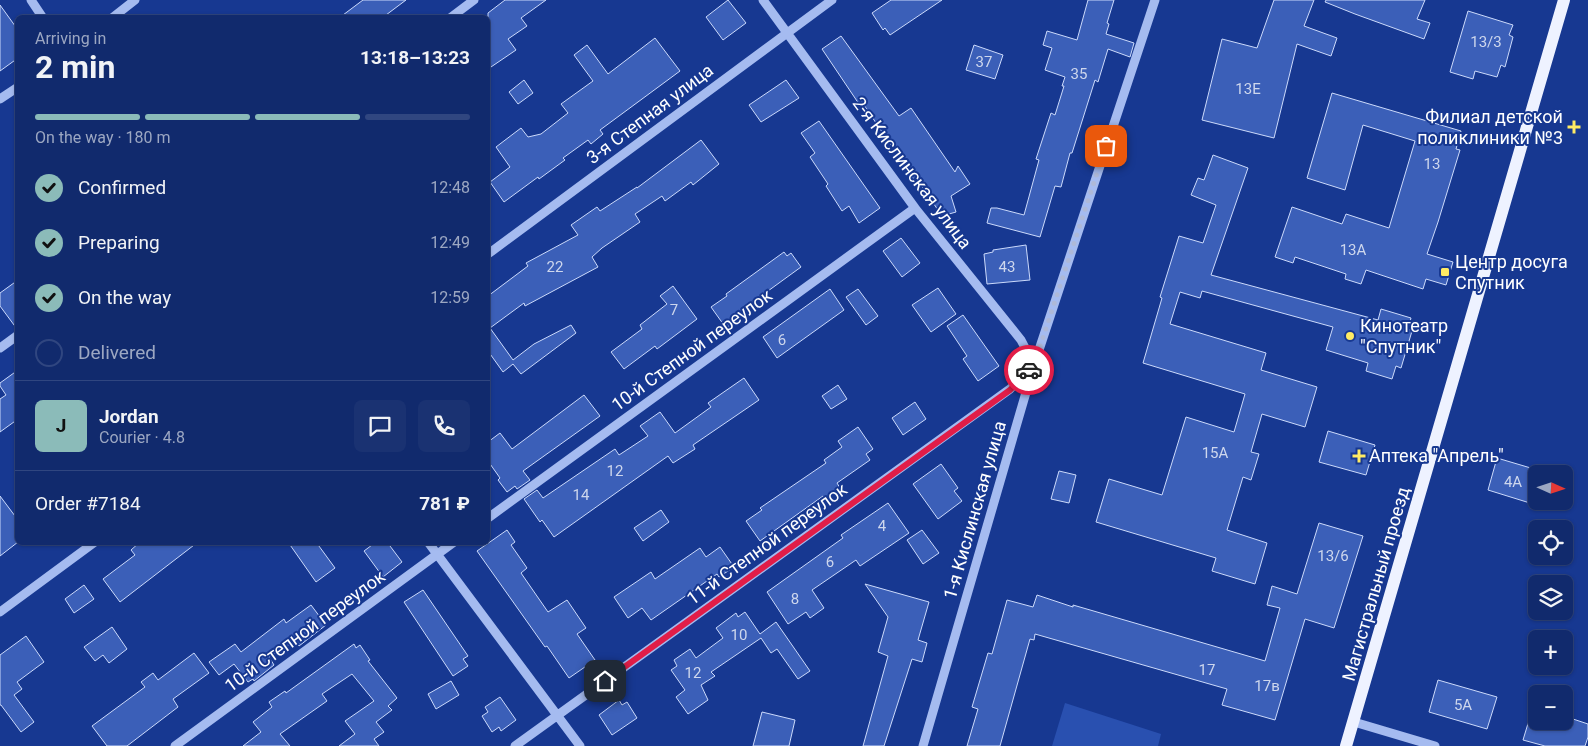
<!DOCTYPE html>
<html lang="en">
<head>
<meta charset="utf-8">
<style>
	body { margin:0; font-family:Roboto,sans-serif; background:#1a3272; color:#f1f3f6; height:100vh; display:flex; flex-direction:column; font-size:19px; white-space:nowrap }
	* { box-sizing:border-box; margin:0 }
	p { font-size:16px; color:#9ca7c2 }
	.icon { flex:none; width:28px; height:28px; fill:none; stroke:currentColor; stroke-width:2; stroke-linecap:round; stroke-linejoin:round }
	.map { position:relative; flex:1; overflow:hidden }
	.sheet { position:absolute; left:15px; top:15px; width:475px; height:530px; display:flex; flex-direction:column; background:#112a6d; border-radius:8px; box-shadow:0 1px 4px #0004,0 0 0 1px #304680 }
	.sheet>* { flex:none }
	.needle { width:32px; rotate:93deg }
	.buttons { position:absolute; left:1528px; top:465px; display:grid; gap:10px }
	.buttons a { display:grid; place-items:center; width:45px; height:45px; border-radius:8px; background:#112a6d; box-shadow:0 1px 4px #0004,0 0 0 1px #304680; font-size:25px }
	.pin { position:absolute; display:grid; place-items:center; width:42px; height:42px; color:#fff; margin:-21px; border-radius:10px; box-shadow:0 2px 8px #0006 }
	.courier { position:absolute; display:grid; place-items:center; width:50px; height:50px; margin:-25px; border:4px solid #e11d48; border-radius:50%; background:#fff; color:#222; box-shadow:0 1px 6px #0007 }
	.head em { font-style:normal; font-weight:700 }
	.head div { display:flex; flex-direction:column-reverse }
	.head { display:flex; align-items:center; justify-content:space-between; height:85px; padding:0 20px }
	h1 { font-size:32px; font-weight:700; line-height:38px }
	.bar { display:grid; grid-template-columns:repeat(4,1fr); gap:8px 5px; align-content:center; height:60px; padding:0 20px }
	.bar i { height:6px; border-radius:4px; background:#304680 }
	.bar .selected { background:#8bbbb9 }
	.bar p { grid-column:span 4 }
	.line { display:flex; align-items:center; gap:12px; padding:0 20px; border-top:1px solid #304680 }
	.line div { flex:1 }
	.round { display:grid; place-items:center; flex:none; width:52px; height:52px; border-radius:8px; background:#1a3272 }
	ol { padding:0 20px; list-style:none }
	li { display:flex; align-items:center; gap:15px; height:55px }
	li p { margin-inline-start:auto }
	li .icon { padding:5px; border-radius:50%; background:#8bbbb9; color:#111; stroke-width:4 }
	li:last-child { color:#9ca7c2 }
	li i { width:28px; height:28px; border:2px solid #304680; border-radius:50% }
	.map>svg:first-child { display:block }
	.green { fill:#2950b0 }
	.building { fill:#3b5fb8; stroke:#ccdafb }
	.lines { fill:none; stroke-linecap:round; stroke-linejoin:round }
	.minor { stroke:#a5bbf0; stroke-width:9 }
	.major { stroke:#eef2ff; stroke-width:12 }
	.done { stroke:#aeb9d8; stroke-width:5; stroke-dasharray:0 9 }
	.route { stroke:#e11d48; stroke-width:6 }
	.poi-dot { fill:#ffeb64; stroke:#173891; stroke-width:2 }
	.labels { text-anchor:middle; stroke-width:4; stroke-linejoin:round; paint-order:stroke }
	.number-label { font-size:15px; fill:#ced7ed }
	.street-label { font-size:18px; fill:#fff; stroke:#173891 }
	.poi-label { font-size:18px; fill:#fff; stroke:#173891; text-anchor:start }
</style>
</head>
<body>
<div class="map">
<svg width="1588" height="746" viewBox="0 0 1588 746">
	<rect width="100%" height="100%" fill="#173891"/>
	<path class="green" d="M1065,703L1161,734L1158,746H1052Z"/>
	<path class="building" d="M363,0H406L382,18H339Z
		M505,0H546L521,18L527,26L508,39L516,50L488,69V13Z
		M728,0L746,23L723,40L706,17Z
		M891,0H942L890,35L885,28L883,30L872,13Z
		M1088,0H1114L1107,23L1109,24L1106,34L1134,43L1130,57L1108,49L1098,82L1095,80L1072,153H1070L1061,187L1055,186L1040,237L987,223L991,208H997L1024,215L1039,160L1036,159L1051,113L1055,115L1064,86H1062L1065,77L1045,70L1052,48L1043,45L1047,31L1077,40Z
		M1274,0H1314L1304,26L1337,38L1331,56L1297,44L1274,138L1202,120L1222,39L1257,48Z
		M1326,0H1425L1417,19L1430,23L1424,39L1355,14L1325,2Z
		M0,5L18,30V58L0,71Z
		M1468,11L1513,25L1509,35L1513,37L1505,67L1501,65L1497,77L1475,71L1473,79L1450,72Z
		M841,36L899,116L911,108L955,172L958,166L970,184L951,196L956,212L942,216L917,179L915,181L864,105L861,107L822,49Z
		M655,38L680,71L600,130L603,134L591,144L588,140L563,158L565,160L539,179L538,177L504,202L490,182L510,167L496,147L521,128L528,137L541,134L568,113L561,104L593,81L574,55L587,45L608,74Z
		M974,45L1003,55L995,79L966,70Z
		M524,80L533,93L518,104L509,92Z
		M786,80L799,98L761,122L749,105Z
		M1332,93L1461,131L1456,149L1460,150L1438,222L1427,254L1453,262L1446,285L1426,279L1423,289L1366,270L1361,284L1345,279L1346,274L1295,257L1293,263L1275,257L1292,207L1342,224L1346,214L1389,228L1415,141L1363,125L1345,190L1307,178Z
		M819,121L880,208L859,223L849,206L842,211L826,186L828,184L810,157L815,153L801,133Z
		M701,140L719,164L693,185L691,182L665,201L662,196L635,214L640,222L602,248L592,257L598,267L525,306L524,303L490,328L513,360L534,344L571,325L576,333L521,374L513,364L503,372L488,351V296L528,266L526,263L578,235L571,225L597,207L600,211L637,187V188Z
		M1213,155L1248,168L1211,275L1378,320L1381,309L1411,318L1408,329L1412,331L1401,368L1396,366L1392,379L1366,371L1368,363L1326,350L1333,327L1202,291L1200,298L1180,292L1170,324L1266,353L1261,370L1317,387L1305,427L1262,414L1251,452L1259,454L1251,480L1243,477L1227,530L1267,543L1255,584L1212,571L1216,558L1096,522L1109,479L1162,495L1186,417L1234,432L1245,394L1143,363L1162,298L1160,297L1179,236L1203,243L1216,205L1191,195L1198,178L1204,180Z
		M901,238L920,263L902,277L883,251Z
		M1026,245L1030,280L987,284L984,254L993,252V250Z
		M784,252L787,256L791,253L801,267L746,307L749,312L726,328L711,307L727,296L726,294Z
		M18,280V329H17L0,306V293Z
		M673,286L697,319L657,349L655,346L624,369L611,352L642,329L640,325L667,304L660,296Z
		M938,288L956,314L931,332L912,305Z
		M830,289L844,310L777,358L763,337Z
		M858,289L878,316L866,325L846,297Z
		M963,315L999,366L978,381L963,359L967,356L947,326Z
		M18,370V419L0,432V399L6,395L0,386V383Z
		M744,378L759,400L693,445L695,449L673,463L668,456L554,537L542,520L540,522L524,499L537,490L543,498L615,449L619,455L648,436L640,426L660,412L675,433L711,407L708,403Z
		M838,385L847,399L831,409L822,396Z
		M584,395L600,416L523,471L530,480L517,489L515,486L507,492L498,480L500,478L488,461V442L500,433L512,449Z
		M915,402L926,419L903,435L892,418Z
		M858,427L873,449L866,454L870,460L837,483L840,488L825,499L823,496L760,541L746,521L762,510L760,508L826,463L824,460L842,447L838,441Z
		M1328,431L1375,445L1366,475L1319,462Z
		M1497,458L1551,474H1536V501H1548L1546,508L1488,490Z
		M941,464L958,488L954,491L962,501L938,519L913,484Z
		M1059,471L1076,475L1069,503L1051,499Z
		M0,496L18,520V542L0,556Z
		M888,503L909,533L860,566L856,560L812,590L824,608L810,618L806,612L788,624L767,592L843,538L841,535Z
		M661,510L669,522L643,541L634,528Z
		M1319,523L1363,536L1334,628L1305,619L1275,720L1222,705L1227,689L1035,634L1034,640L1030,639L1000,746H967L978,709L972,707L988,653L992,654L1007,600L1033,607L1037,595L1073,607V605L1265,661L1280,608L1267,605L1272,586L1297,594Z
		M507,530L515,542L511,545L527,568L521,573L548,612L567,600L586,628L577,634L595,660L569,678L547,646L545,647L477,551Z
		M922,530L939,553L923,564L907,540Z
		M140,542H198L120,602L103,579L135,555L131,550Z
		M288,542H316L335,568L316,582Z
		M376,542H387L402,562L383,577L364,551Z
		M720,547L734,567L719,577L717,574L651,620L642,608L628,618L614,597L651,572L655,579L700,548L706,557Z
		M865,584L929,602L918,640L927,643L922,662L912,659L884,746H863L888,656L878,652L888,617Z
		M84,585L94,599L74,613L65,599Z
		M423,590L468,656L463,659L468,666L453,676L404,602Z
		M311,605L326,625L299,646L295,641L269,657L274,665L254,681L253,679L248,682L234,664L219,675L209,662L235,644L241,652L284,619L286,623Z
		M745,612L760,634L776,622L810,671L798,679L777,649L771,653L761,638L711,672L715,676L701,685L708,700L688,714L676,697L685,690L671,670L677,666L674,660L690,649L696,658L723,638L716,628L736,613L738,617Z
		M112,627L127,649L109,663L103,655L95,661L84,647Z
		M26,636L44,662L17,682L22,689L14,695L34,722L21,732L1,705H0V655Z
		M354,644L356,648L360,645L370,660L368,661L397,698L388,706L392,710L376,722L384,732L374,739L379,746H339L355,734L345,721L374,701L352,674L322,694L327,701L280,734L290,746H243L261,732L253,722L272,707L269,702L285,691L286,693Z
		M194,653L209,673L173,699L178,707L127,746H107L92,726L145,687L141,682L153,673L158,680Z
		M1438,680L1497,697L1487,729L1429,712Z
		M451,681L459,695L436,709L428,694Z
		M500,697L516,720L501,731L499,727L492,732L482,716L488,712L485,707Z
		M619,700L622,705L627,702L637,718L612,735L599,715Z
		M1533,707L1536,708V721H1564V716L1588,724V737L1585,746H1545L1523,740Z
		M762,712L795,720L789,746H753Z"/>
	<g class="lines">
		<path class="minor" d="M31,0L43,18
			M112,18L135,0
			M450,18L474,0
			M0,99L18,87
			M488,254L832,0
			M0,348L18,335
			M488,518L915,208
			M428,542L580,746
			M0,612L95,542
			M1354,722L1435,746
			M175,746L454,542
			M515,746L1010,389L1034,365L1021,340L915,208L763,0
			M923,746L1034,365L1155,0"/>
		<path class="major" d="M1346,746L1564,0"/>
	</g>
	<g class="lines">
		<path class="done" d="M1029,370L1034,365L1106,146"/>
		<path class="route" d="M605,681L1010,390L1029,370"/>
	</g>
	<g class="poi-dot">
		<path d="M1571.5 119.5h5v5h5v5h-5v5h-5v-5h-5v-5h5z"/>
		<rect x="1440" y="267" width="10" height="10" rx="2.5"/>
		<circle cx="1350" cy="336" r="5"/>
		<path d="M1356.5 448.5h5v5h5v5h-5v5h-5v-5h-5v-5h5z"/>
	</g>
	<g class="labels">
		<g class="number-label">
			<text x="1486" y="47">13/3</text>
			<text x="984" y="67">37</text>
			<text x="1079" y="79">35</text>
			<text x="1248" y="94">13Е</text>
			<text x="1432" y="169">13</text>
			<text x="1353" y="255">13А</text>
			<text x="555" y="272">22</text>
			<text x="1007" y="272">43</text>
			<text x="674" y="315">7</text>
			<text x="782" y="345">6</text>
			<text x="1215" y="458">15А</text>
			<text x="615" y="476">12</text>
			<text x="1513" y="487">4А</text>
			<text x="581" y="500">14</text>
			<text x="882" y="531">4</text>
			<text x="1333" y="561">13/6</text>
			<text x="830" y="567">6</text>
			<text x="795" y="604">8</text>
			<text x="739" y="640">10</text>
			<text x="1207" y="675">17</text>
			<text x="693" y="678">12</text>
			<text x="1267" y="691">17в</text>
			<text x="1463" y="710">5А</text>
		</g>
		<g class="street-label">
			<text transform="translate(650 114) rotate(-37)" y="6">3-я Степная улица</text>
			<text transform="translate(912 173) rotate(53)" y="6">2-я Кислинская улица</text>
			<text transform="translate(692 350) rotate(-36)" y="6">10-й Степной переулок</text>
			<text transform="translate(975 510) rotate(-74)" y="6">1-я Кислинская улица</text>
			<text transform="translate(767 544) rotate(-36)" y="6">11-й Степной переулок</text>
			<text transform="translate(1376 584) rotate(-74)" y="6">Магистральный проезд</text>
			<text transform="translate(305 631) rotate(-36)" y="6">10-й Степной переулок</text>
		</g>
		<g class="poi-label">
			<text x="1563" y="123" text-anchor="end">Филиал детской<tspan x="1563" dy="21">поликлиники №3</tspan></text>
			<text x="1455" y="268">Центр досуга<tspan x="1455" dy="21">Спутник</tspan></text>
			<text x="1360" y="332">Кинотеатр<tspan x="1360" dy="21">"Спутник"</tspan></text>
			<text x="1369" y="462">Аптека "Апрель"</text>
		</g>
	</g>
</svg>
<div class="buttons">
<a><svg class="needle" viewBox="-14 -14 28 28"><path d="M0-13l5 13h-10z" fill="#e53935"/><path d="M0 13l5-13h-10z" fill="#9ca7c2"/></svg></a>
<a><svg class="icon" aria-label="locate" viewBox="0 0 24 24"><circle cx="12" cy="12" r="6"/><path d="M12 2v4M12 18v4M2 12h4M18 12h4"/></svg></a>
<a><svg class="icon" aria-label="layers" viewBox="0 0 24 24"><path d="M12 4l9 5-9 5-9-5zM3 14l9 5 9-5"/></svg></a>
<a>+</a>
<a>−</a>
</div>
<div class="pin" style="left:1106px;top:146px;background:#ea580c"><svg class="icon" aria-label="bag" viewBox="0 0 24 24"><path d="M5 8h14l-1 12H6zM9 8a3 3 0 0 1 6 0"/></svg></div>
<div class="pin" style="left:605px;top:681px;background:#1f2937"><svg class="icon" aria-label="home" viewBox="0 0 24 24"><path d="M3 11l9-7 9 7M6 9v11h12V9"/></svg></div>
<div class="courier" style="left:1029px;top:370px"><svg class="icon" aria-label="car" viewBox="0 0 24 24"><path d="M5 17H2v-5l4-1 3-4h7l3 4 3 1v5h-3M9 17h6M6 11h13"/><circle cx="7" cy="17" r="2"/><circle cx="17" cy="17" r="2"/></svg></div>
<section class="sheet">
<div class="head"><div><h1>2 min</h1><p>Arriving in</p></div><em>13:18–13:23</em></div>
<div class="bar"><i class="selected"></i><i class="selected"></i><i class="selected"></i><i></i><p>On the way · 180 m</p></div>
<ol>
<li><svg class="icon" aria-label="check" viewBox="0 0 24 24"><path d="M5 12l5 5 9-10"/></svg>Confirmed<p>12:48</p></li>
<li><svg class="icon" aria-label="check" viewBox="0 0 24 24"><path d="M5 12l5 5 9-10"/></svg>Preparing<p>12:49</p></li>
<li><svg class="icon" aria-label="check" viewBox="0 0 24 24"><path d="M5 12l5 5 9-10"/></svg>On the way<p>12:59</p></li>
<li><i></i>Delivered</li>
</ol>
<div class="line" style="height:90px"><b class="round" style="background:#8bbbb9;color:#111">J</b><div><b>Jordan</b><p>Courier · 4.8</p></div><a class="round"><svg class="icon" aria-label="chat" viewBox="0 0 24 24"><path d="M4 5h16v11H9l-5 4z"/></svg></a><a class="round"><svg class="icon" aria-label="phone" viewBox="0 0 24 24"><path d="M5 4h4l2 5-3 2q2 4 5 5l2-3 5 2v4C11 20 4 13 5 4z"/></svg></a></div>
<div class="line" style="height:65px"><div>Order #7184</div><b>781 ₽</b></div>
</section>
</div>
</body>
</html>
